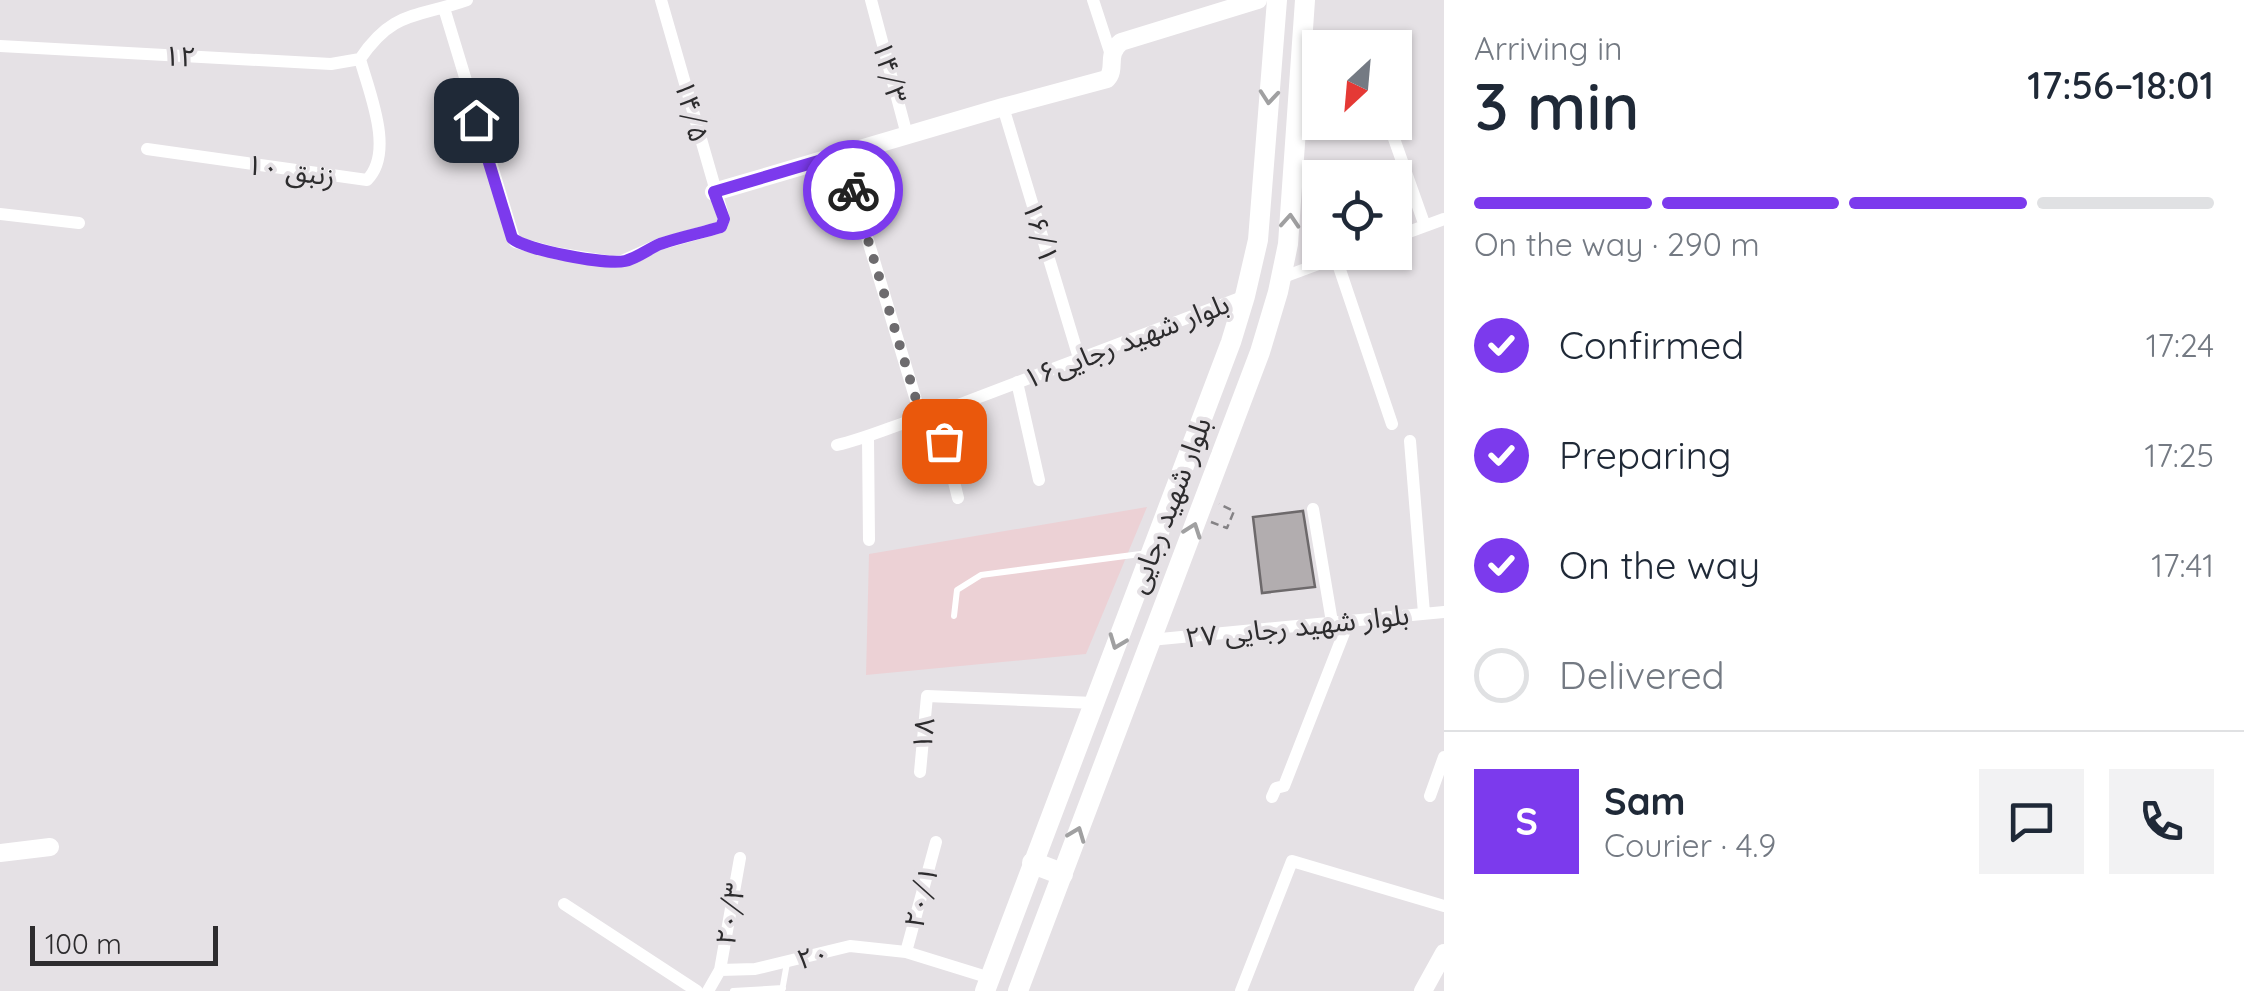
<!DOCTYPE html>
<html lang="en">
<head>
<meta charset="utf-8">
<style>
	body { margin:0; font-family:Quicksand,"Noto Sans Arabic",sans-serif; background:#f2f2f3; color:#1f2937; height:100vh; display:flex; flex-direction:column; font-size:38px; white-space:nowrap }
	* { box-sizing:border-box; margin:0 }
	p { font-size:32px; color:#747a83 }
	.icon { flex:none; width:55px; height:55px; fill:none; stroke:currentColor; stroke-width:2; stroke-linecap:round; stroke-linejoin:round }
	.map { position:relative; flex:1; overflow:hidden }
	.drawer { display:flex; flex-direction:column; background:#fff; width:800px }
	.drawer>* { flex:none }
	.needle { width:65px; rotate:206deg }
	.controls { position:absolute; left:1302px; top:30px; display:grid; gap:20px }
	.controls a { display:grid; place-items:center; width:110px; height:110px; border-radius:0px; background:#fff; box-shadow:0 2px 8px #0004; font-size:50px }
	.scale { position:absolute; left:30px; bottom:25px; width:188px; box-sizing:border-box; padding-left:10px; border:5px solid #2d2c2e; border-top:0; font-size:28px; line-height:35px; white-space:nowrap; color:#2d2c2e; -webkit-text-stroke:8px #e5e1e5; paint-order:stroke }
	.pin { position:absolute; display:grid; place-items:center; width:85px; height:85px; color:#fff; margin:-42px; border-radius:20px; box-shadow:0 5px 15px #0006 }
	.courier { position:absolute; display:grid; place-items:center; width:100px; height:100px; margin:-50px; border:8px solid #7c3aed; border-radius:50%; background:#fff; color:#222; box-shadow:0 2px 12px #0007 }
	.summary em { font-style:normal; font-weight:600 }
	.summary div { display:flex; flex-direction:column-reverse }
	.summary { display:flex; align-items:center; justify-content:space-between; height:170px; padding:0 30px }
	h1 { font-size:65px; font-weight:600; line-height:75px }
	.bar { display:grid; grid-template-columns:repeat(4,1fr); gap:15px 10px; align-content:center; height:120px; padding:0 30px }
	.bar i { height:12px; border-radius:8px; background:#e0e1e3 }
	.bar .active { background:#7c3aed }
	.bar p { grid-column:span 4 }
	.line { display:flex; align-items:center; gap:25px; padding:0 30px; border-top:2px solid #e0e1e3 }
	.line div { flex:1 }
	.round { display:grid; place-items:center; flex:none; width:105px; height:105px; border-radius:0px; background:#f2f2f3 }
	ol { padding:0 30px; list-style:none }
	li { display:flex; align-items:center; gap:30px; height:110px }
	li p { margin-inline-start:auto }
	li .icon { padding:10px; border-radius:50%; background:#7c3aed; color:#fff; stroke-width:4 }
	li:last-child { color:#747a83 }
	li i { width:55px; height:55px; border:5px solid #e0e1e3; border-radius:50% }
	main { display:flex; flex:1; min-height:0 }
	.map>svg:first-child { display:block }
	.medical { fill:#ecd1d5 }
	.building { fill:#b2adaf; stroke:#6d696b; stroke-width:2.5 }
	.lines { fill:none; stroke-linecap:round; stroke-linejoin:round }
	.path { stroke:#848285; stroke-width:2.5; stroke-dasharray:8 5; stroke-linecap:butt }
	.lane { stroke:#fff; stroke-width:6 }
	.street { stroke:#fff; stroke-width:12 }
	.secondary { stroke:#fff; stroke-width:18 }
	.primary { stroke:#fff; stroke-width:20 }
	.highway { stroke:#fff; stroke-width:22 }
	.oneway { stroke:#a0a0a1 }
	.done { stroke:#6d6b6e; stroke-width:10; stroke-dasharray:0 18 }
	.route { stroke:#7c3aed; stroke-width:12 }
	.labels { text-anchor:middle; stroke-width:8; stroke-linejoin:round; paint-order:stroke }
	.street-label { font-size:28px; fill:#2d2c2e; stroke:#e5e1e5 }
</style>
</head>
<body>
<main>
<div class="map">
<svg width="1444" height="991" viewBox="0 0 1444 991">
	<rect width="100%" height="100%" fill="#e5e1e5"/>
	<path class="medical" d="M1147,507L1086,654L866,675L869,554Z"/>
	<path class="building" d="M1303,511L1315,587L1262,593L1253,517Z"/>
	<g class="lines">
		<path class="path" d="M1211,522L1227,528L1234,511L1219,504"/>
		<path class="lane" d="M954,616L957,590L981,575L1148,553
			M733,991L783,988
			M782,991L787,963"/>
		<path class="street" d="M871,0L907,135
			M1093,0L1111,55
			M444,8L515,242L555,253L612,262L622,261L660,244L721,227L724,219L661,0
			M0,46L331,64L360,59
			M360,59C393,10 416,18 467,0
			M1003,107L1079,358
			M1392,133L1425,226
			M147,149L367,180C395,152 369,92 360,59
			M842,154L921,417
			M0,214L79,223
			M1395,237L1444,219
			M1336,258L1392,424
			M1281,278L1351,252
			M1017,382L1039,480
			M937,413L958,498
			M868,438L869,540
			M1410,441L1424,613
			M837,445C872,437 903,421 937,413L1245,296
			M1313,509L1332,622
			M1150,640L1444,612
			M920,772L927,696L1094,703
			M1430,796L1444,757
			M1272,797L1276,788L1284,786L1349,620
			M564,904L697,991
			M906,952L936,842
			M720,970L755,969L850,946L906,952L990,978
			M708,991L720,970L740,858
			M1241,991L1292,861L1444,906"/>
		<path class="secondary" d="M714,192L1003,107L1107,79C1117,68 1105,55 1121,42L1258,0
			M0,853L50,847
			M1423,991L1444,953"/>
		<path class="primary" d="M985,991L1231,342L1245,296L1258,240L1277,0
			M1018,991L1260,352L1278,292L1288,244L1305,0"/>
		<path class="highway" d="M1033,863L1062,874"/>
	</g>
	<defs><path id="oneway-chevron" d="M-2-3.5L2.5 0L-2 3.5" fill="none" stroke-width="1.6" stroke-linecap="round" stroke-linejoin="round" transform="scale(2.5)"/></defs>
	<g class="oneway">
		<use href="#oneway-chevron" transform="translate(1269 97) rotate(95)"/>
		<use href="#oneway-chevron" transform="translate(1290 221) rotate(-86)"/>
		<use href="#oneway-chevron" transform="translate(1193 530) rotate(-70)"/>
		<use href="#oneway-chevron" transform="translate(1117 642) rotate(111)"/>
		<use href="#oneway-chevron" transform="translate(1077 834) rotate(-69)"/>
	</g>
	<g class="lines">
		<path class="done" d="M853,190L921,416L937,413L944,441"/>
		<path class="route" d="M476,120L512,238C525,250 606,265 625,261C638,258 648,249 660,244C680,237 701,233 721,227L724,219L714,192L842,154L853,190"/>
	</g>
	<g class="labels">
		<g class="street-label">
			<text transform="translate(180 56) rotate(3)" y="10">۱۲</text>
			<text transform="translate(890 72) rotate(75)" y="10">۱۴/۳</text>
			<text transform="translate(692 111) rotate(75)" y="10">۱۴/۵</text>
			<text transform="translate(291 170) rotate(8)" y="10">زنبق ۱۰</text>
			<text transform="translate(1041 232) rotate(73)" y="10">۱۶/۱</text>
			<text transform="translate(1126 341) rotate(-21)" y="10">بلوار شهید رجایی۱۶</text>
			<text transform="translate(1169 505) rotate(-69)" y="10">بلوار شهید رجایی</text>
			<text transform="translate(1297 626) rotate(-6)" y="10">۲۷ بلوار شهید رجایی</text>
			<text transform="translate(923 734) rotate(-85)" y="10">۱۸</text>
			<text transform="translate(921 897) rotate(-75)" y="10">۲۰/۱</text>
			<text transform="translate(730 914) rotate(-80)" y="10">۲۰/۳</text>
			<text transform="translate(813 956) rotate(-15)" y="10">۲۰</text>
		</g>
	</g>
</svg>
<div class="controls">
<a><svg class="needle" viewBox="-14 -14 28 28"><path d="M0-13l5 13h-10z" fill="#e53935"/><path d="M0 13l5-13h-10z" fill="#747a83"/></svg></a>
<a><svg class="icon" aria-label="locate" viewBox="0 0 24 24"><circle cx="12" cy="12" r="6"/><path d="M12 2v4M12 18v4M2 12h4M18 12h4"/></svg></a>
</div>
<div class="scale">100 m</div>
<div class="pin" style="left:944px;top:441px;background:#ea580c"><svg class="icon" aria-label="bag" viewBox="0 0 24 24"><path d="M5 8h14l-1 12H6zM9 8a3 3 0 0 1 6 0"/></svg></div>
<div class="pin" style="left:476px;top:120px;background:#1f2937"><svg class="icon" aria-label="home" viewBox="0 0 24 24"><path d="M3 11l9-7 9 7M6 9v11h12V9"/></svg></div>
<div class="courier" style="left:853px;top:190px"><svg class="icon" aria-label="bike" viewBox="0 0 24 24"><circle cx="6" cy="16" r="4"/><circle cx="18" cy="16" r="4"/><path d="M6 16l4-8h5l3 8M10 8l3 8H6M13 5h3"/></svg></div>
</div>
<section class="drawer">
<div class="summary"><div><h1>3 min</h1><p>Arriving in</p></div><em>17:56–18:01</em></div>
<div class="bar"><i class="active"></i><i class="active"></i><i class="active"></i><i></i><p>On the way · 290 m</p></div>
<ol>
<li><svg class="icon" aria-label="check" viewBox="0 0 24 24"><path d="M5 12l5 5 9-10"/></svg>Confirmed<p>17:24</p></li>
<li><svg class="icon" aria-label="check" viewBox="0 0 24 24"><path d="M5 12l5 5 9-10"/></svg>Preparing<p>17:25</p></li>
<li><svg class="icon" aria-label="check" viewBox="0 0 24 24"><path d="M5 12l5 5 9-10"/></svg>On the way<p>17:41</p></li>
<li><i></i>Delivered</li>
</ol>
<div class="line" style="height:180px"><b class="round" style="background:#7c3aed;color:#fff">S</b><div><b>Sam</b><p>Courier · 4.9</p></div><a class="round"><svg class="icon" aria-label="chat" viewBox="0 0 24 24"><path d="M4 5h16v11H9l-5 4z"/></svg></a><a class="round"><svg class="icon" aria-label="phone" viewBox="0 0 24 24"><path d="M5 4h4l2 5-3 2q2 4 5 5l2-3 5 2v4C11 20 4 13 5 4z"/></svg></a></div>
</section>
</main>
</body>
</html>
